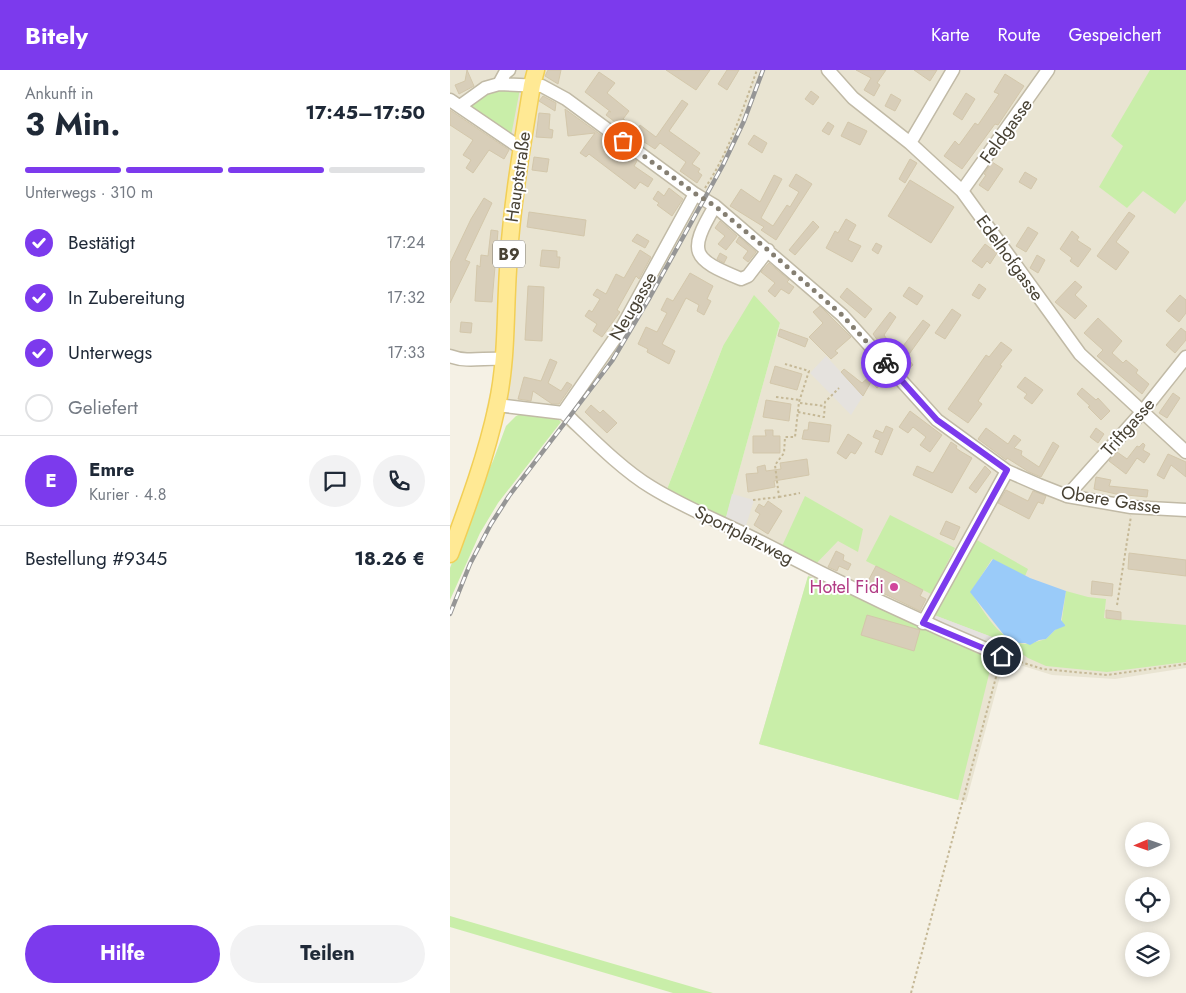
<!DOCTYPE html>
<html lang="de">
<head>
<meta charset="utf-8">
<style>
	body { margin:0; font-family:Jost,sans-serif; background:#f2f2f3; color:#1f2937; height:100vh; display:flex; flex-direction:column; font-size:19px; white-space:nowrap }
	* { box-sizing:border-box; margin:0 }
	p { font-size:16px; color:#747a83 }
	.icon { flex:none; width:28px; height:28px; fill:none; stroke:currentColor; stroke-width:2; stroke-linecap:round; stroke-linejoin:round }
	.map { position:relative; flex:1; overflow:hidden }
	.drawer { display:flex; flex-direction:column; background:#fff; width:450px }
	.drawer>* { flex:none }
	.needle { width:32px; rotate:268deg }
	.tools { position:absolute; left:675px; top:752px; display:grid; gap:10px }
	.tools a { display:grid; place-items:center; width:45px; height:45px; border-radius:50%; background:#fff; box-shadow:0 2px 12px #0003; font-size:25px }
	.pin { position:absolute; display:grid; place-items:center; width:42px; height:42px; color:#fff; margin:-21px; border:2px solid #fff; border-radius:50%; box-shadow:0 1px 5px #0007 }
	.courier { position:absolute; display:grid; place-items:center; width:50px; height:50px; margin:-25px; border:4px solid #7c3aed; border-radius:50%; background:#fff; color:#222; box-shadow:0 1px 6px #0007 }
	.headline em { font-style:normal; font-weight:700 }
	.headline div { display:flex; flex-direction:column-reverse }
	.headline { display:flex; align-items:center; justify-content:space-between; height:85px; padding:0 25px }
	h1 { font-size:32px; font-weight:700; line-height:38px }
	.bar { display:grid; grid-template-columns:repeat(4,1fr); gap:8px 5px; align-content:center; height:60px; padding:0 25px }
	.bar i { height:6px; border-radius:4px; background:#e0e1e3 }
	.bar .selected { background:#7c3aed }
	.bar p { grid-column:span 4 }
	.line { display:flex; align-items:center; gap:12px; padding:0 25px; border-top:1px solid #e0e1e3 }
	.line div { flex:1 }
	.round { display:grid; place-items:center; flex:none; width:52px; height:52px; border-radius:26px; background:#f2f2f3 }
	ol { padding:0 25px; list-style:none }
	li { display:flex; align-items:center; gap:15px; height:55px }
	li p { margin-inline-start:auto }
	li .icon { padding:5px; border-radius:50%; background:#7c3aed; color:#fff; stroke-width:4 }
	li:last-child { color:#747a83 }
	li i { width:28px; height:28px; border:2px solid #e0e1e3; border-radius:50% }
	.cta { display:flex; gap:10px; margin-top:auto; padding:10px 25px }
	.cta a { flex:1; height:58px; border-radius:30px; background:#7c3aed; color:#fff; font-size:20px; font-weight:700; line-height:58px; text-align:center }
	.cta a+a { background:#f2f2f3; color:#1f2937 }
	header { display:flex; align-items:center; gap:30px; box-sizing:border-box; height:70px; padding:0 25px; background:#7c3aed; color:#fff }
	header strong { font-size:24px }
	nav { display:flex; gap:28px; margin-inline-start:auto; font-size:18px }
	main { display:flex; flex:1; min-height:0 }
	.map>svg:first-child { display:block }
	.residential { fill:#e9e4d2 }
	.green { fill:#c9eea9 }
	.parking { fill:#e5e2de }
	.water { fill:#9acbf9 }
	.building { fill:#d8ceb9; stroke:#d3c7ab }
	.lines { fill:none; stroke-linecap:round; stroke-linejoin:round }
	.minor-casing { stroke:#c1baa6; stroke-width:15 }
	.major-casing { stroke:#f2cf56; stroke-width:19 }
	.path { stroke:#c5b896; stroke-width:2; stroke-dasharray:2.5 2.5; stroke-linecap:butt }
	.minor { stroke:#fff; stroke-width:12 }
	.major { stroke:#ffe994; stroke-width:16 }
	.rail-casing { stroke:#969696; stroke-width:4.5 }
	.rail { stroke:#fff; stroke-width:2.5; stroke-dasharray:8; stroke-linecap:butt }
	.done { stroke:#857f72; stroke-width:5; stroke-dasharray:0 9 }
	.route { stroke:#7c3aed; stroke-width:6 }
	.hotel-dot { fill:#d1479c; stroke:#fff; stroke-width:2 }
	.labels { text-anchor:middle; stroke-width:4; stroke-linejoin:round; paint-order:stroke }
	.shield { fill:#fff; stroke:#7f7b71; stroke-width:1 }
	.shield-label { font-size:16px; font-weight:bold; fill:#484234 }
	.street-label { font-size:18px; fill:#484234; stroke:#fff }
	.hotel-label { font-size:18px; fill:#b23c85; stroke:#fff; text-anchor:end }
</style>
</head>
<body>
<header>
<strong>Bitely</strong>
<nav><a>Karte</a><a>Route</a><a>Gespeichert</a></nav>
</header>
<main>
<section class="drawer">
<div class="headline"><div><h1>3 Min.</h1><p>Ankunft in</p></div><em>17:45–17:50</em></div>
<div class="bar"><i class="selected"></i><i class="selected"></i><i class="selected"></i><i></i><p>Unterwegs · 310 m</p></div>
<ol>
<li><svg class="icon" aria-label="check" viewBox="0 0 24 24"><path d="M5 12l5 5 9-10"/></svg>Bestätigt<p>17:24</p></li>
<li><svg class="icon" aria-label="check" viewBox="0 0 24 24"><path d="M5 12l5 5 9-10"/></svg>In Zubereitung<p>17:32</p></li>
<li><svg class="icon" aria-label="check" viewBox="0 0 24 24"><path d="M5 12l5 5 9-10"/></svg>Unterwegs<p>17:33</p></li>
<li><i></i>Geliefert</li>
</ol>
<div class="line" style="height:90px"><b class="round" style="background:#7c3aed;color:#fff">E</b><div><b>Emre</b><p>Kurier · 4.8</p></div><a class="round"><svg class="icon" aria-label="chat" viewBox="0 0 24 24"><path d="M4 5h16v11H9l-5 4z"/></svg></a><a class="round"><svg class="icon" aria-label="phone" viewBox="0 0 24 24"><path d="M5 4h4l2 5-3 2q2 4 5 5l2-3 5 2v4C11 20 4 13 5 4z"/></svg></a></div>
<div class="line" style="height:65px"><div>Bestellung #9345</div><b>18.26 €</b></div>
<div class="cta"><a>Hilfe</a><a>Teilen</a></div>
</section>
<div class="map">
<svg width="736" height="923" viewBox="0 0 736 923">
	<rect width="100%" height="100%" fill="#f5f1e5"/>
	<path class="residential" d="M0,0H736V598L665,609L602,605L557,591L552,599L516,732L309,674L360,500L275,451L330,253L273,276L212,432L173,404L107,348L36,340L46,295L0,289Z"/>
	<path class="green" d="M700,0H736V130L725,144L693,121L677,138L649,117L673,76L661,66Z
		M70,19L61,66L17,36L32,20Z
		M304,225L330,253L273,459L212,432L273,276Z
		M71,344L107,348L111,352L48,433L30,463L0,530V498L30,417L43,391L56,356L66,346Z
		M355,426L413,459L408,482L388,471L360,500L328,485Z
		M440,445L505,478L481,524L416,491Z
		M525,469L578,499L575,506L542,489L521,522C533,540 547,567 569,573C579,576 587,571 596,569L605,560L611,556L616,521L638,527L656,529L654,548L736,555V592L657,602L596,596L578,588L555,572L484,545Z
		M358,506L543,588L508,730L309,674Z
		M0,846L263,923H223L0,857Z"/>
	<path class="parking" d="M376,286L413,326L401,345L360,303Z
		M282,424L304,430L295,459L275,451Z
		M484,545L555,572L552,579L481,551Z"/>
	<path class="water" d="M543,489L580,508L616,521L611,550L615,555V556L605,560L596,569L589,570L580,575L575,573H569L554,565L520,522Z"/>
	<path class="building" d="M17,0L24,16L9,24L5,15L15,11Z
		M98,0H111L108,14L95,6Z
		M216,0H260L246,20Z
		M277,0H289L277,20L268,14Z
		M406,0H436L427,13L430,15L424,26L414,20L421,8Z
		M464,0H487L480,11Z
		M149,2L165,13L157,23L179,41L173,49L188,58L190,55L206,67L232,30L238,34L219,61L250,83L242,94L250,99L248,102L252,105L247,113L230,101L236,92L210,73L205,79L174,59L156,45L159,41L161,42L135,22Z
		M555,4L574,16L548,55L545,54L512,99L494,86L505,71L509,75L525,53L528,55L549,24L544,22Z
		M361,21L369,27L363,35L355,29Z
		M516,23L525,29L512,50L503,44Z
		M441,24L451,30L445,41L435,36Z
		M93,26L106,33L105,41L89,31Z
		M115,39L187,91L184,96L203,109L198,117L190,112L185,119L139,84L136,87L130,83L145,63L118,66Z
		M0,40L59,80L54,89L39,80L23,103L16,98L21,90L13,85L23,70L0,55Z
		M89,43L100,44L99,59L103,60L102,68L86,67Z
		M378,52L384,56L379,65L372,61Z
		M398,52L417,61L410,75L391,66Z
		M304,65L317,73L312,83L298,74Z
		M84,87L99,89L97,102L82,100Z
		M460,89L467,93L455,113L449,109Z
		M542,92L553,99L538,121L529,115L536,105L534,104Z
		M575,102L587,109L581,119L569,112Z
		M346,104L362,114L326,170L311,160L314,157L280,136L291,119L310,132L324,105L332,109L311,148L323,156L337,135L340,137L349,122L339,116Z
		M460,110L504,137L481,173L438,146Z
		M219,118L233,129L222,146L207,135L209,133L203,129L208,121L214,126Z
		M34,128L42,133L15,190L20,192L0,233V193L21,149Z
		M79,142L136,150L134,166L77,157Z
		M679,142L685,146L666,172L679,182L666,200L647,186Z
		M396,149L406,155L398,170L411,176L402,192L376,178L385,161L388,163Z
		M270,151L287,166L276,180L268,174L275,166L265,158Z
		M363,151L369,157L345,185L339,180Z
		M578,157L588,163L576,182L566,176Z
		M41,160L48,161L42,232L25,231L27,195L30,197L31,185L38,186Z
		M622,161L629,167L627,170L641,179L628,197L620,191L622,188L610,179Z
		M187,164L199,171L195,178L182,171Z
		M289,167L306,182L298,192L293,188L298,181L286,172Z
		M426,173L432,176L428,184L422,180Z
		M535,174L547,183L540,194L537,191L532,198L522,191Z
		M92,180L107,181V187H110L109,198L90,196Z
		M190,180L201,187L189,209L186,206L167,240L170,242L152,267L143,261L147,254L135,246L139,240L142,242L150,229L143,225L147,219L156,224L166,204L174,208Z
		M270,183L277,187L274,193L267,189Z
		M587,185L595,190L588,203L580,198Z
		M319,193L339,210L337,212L344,217L339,224L331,219L325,227L318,221L325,213L311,202Z
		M240,203L263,216L257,229L261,231L254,245L247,241L249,235L236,228L212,274L225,281L219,294L197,282L198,279L188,274L196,257L207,262L217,243L211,240L217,228L223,231Z
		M625,211L632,217L625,225L637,236L625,249L605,232Z
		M529,214L536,219L529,229L522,225Z
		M78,216L94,217L92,271L75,270Z
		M459,217L473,226L467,235L453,226Z
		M397,218L422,239L415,248L390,227Z
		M730,225L736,230V243L729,252L716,241Z
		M370,236L401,267L385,281L388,283L381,289L359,267L373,253L363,242Z
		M502,239L511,245L495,269L485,263Z
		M440,242L446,247L434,265L441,275L439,279L447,284L473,250L480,255L457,287L463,295L455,302L434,279L423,264Z
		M648,248L672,271L662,283L673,293L676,290L688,300L686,303L699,314L692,324L647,286L653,280L634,263Z
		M11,252L22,253L21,263L10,262Z
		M731,258L736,262V270L725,283L716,275Z
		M330,259L358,269L355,277L328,266Z
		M551,272L562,280L550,295L552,296L528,331L532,334L518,353L498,339L536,285L539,287Z
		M100,289L107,292L98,313L111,321L117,312L122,315L109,334H102L83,321L81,331L68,329L74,307L91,311Z
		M325,296L352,304L347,320L320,313Z
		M394,299L412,313L428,299L438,309L427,318L421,312L413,326L391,302Z
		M575,307L593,320L582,334L574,328L577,324L567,317Z
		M632,318L646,330L648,328L660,341L651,350L638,337L640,336L627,324Z
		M723,323L730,328L717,348L709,343Z
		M316,330L341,334L339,351L313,347Z
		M141,335L150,343L153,340L167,353L157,363L135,342Z
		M460,341L492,365L480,382L470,375L476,367L463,357L458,363L449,357Z
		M359,352L381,355L379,372L352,369L354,360H358Z
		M436,356L443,359L432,385L425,382L430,370L423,367L426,360L433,363Z
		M536,358L558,374L564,365L571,370L564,378L572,381L571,385L589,397L603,372L609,376L591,407L579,402L557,388L556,390L528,369Z
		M646,358L654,364L648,373L640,367Z
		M315,360H323V366H330V383H303V366H316Z
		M398,364L412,373L405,384L401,382L396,389L387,383Z
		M501,372L507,376L506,378L510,381L522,388L502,423L463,405L467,396L483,403Z
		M693,373L695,375L693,380L700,384L694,393L687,388L676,404L659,391L667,382L677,389L687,376L689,377Z
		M718,384L736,392V407L721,395L714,409L707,405Z
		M357,389L359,405L324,411L325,417L298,422L296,404L308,403L307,397L315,395L316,401L331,399L330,393Z
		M535,396L541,402L526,423L519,418Z
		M646,407L661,410L659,416L698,420L697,427L666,424L644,419Z
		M556,420L578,431L583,421L596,426L593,434L588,432L579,449L548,433Z
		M318,431L332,441L318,464L304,455L310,444L305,441L309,434L314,437Z
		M496,451L510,457L504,470L490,464Z
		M386,481L394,485L393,490L401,494L398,500L389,496L387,501L378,497Z
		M679,483L736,490V506L678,499Z
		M426,496L473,520L470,526L476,529L470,541L416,515Z
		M642,511L663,514L662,526L641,524Z
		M656,540L671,542V550L656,548Z
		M417,545L470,560L464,581L411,565Z"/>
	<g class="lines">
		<g class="minor-casing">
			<path id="minor" d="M378,0L403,28L460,73L512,121L630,284L736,382
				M49,14L55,3L59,0
				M0,30L72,79
				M10,36L35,18L49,14L92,16L116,29L245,124L265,136L392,245L487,350L557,401L589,415L617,426L681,437L736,440
				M460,73L503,0
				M512,121L598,0
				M265,136C237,183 242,189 291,209L298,206L318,180
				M0,286C18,293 36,287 55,289
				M47,335L113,343L120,348C143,370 174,401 201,417C235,438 273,453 309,471C389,513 469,551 552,586
				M113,343L170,261L245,124
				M617,426L693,341L736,287
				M473,553L557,401"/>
		</g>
		<g class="major-casing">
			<path id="major" d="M0,484C18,435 36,387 47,336C57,290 55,245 58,200C61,138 72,76 82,15L86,0"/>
		</g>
		<path class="path" d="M255,118C279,82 292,41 307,0
			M326,327L350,330
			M350,333L375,336
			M348,342L374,347L375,332L389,318
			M329,427L350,423
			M303,430L329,427L325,395L334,383L335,367H345L349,332L359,301L335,294
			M667,535L681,446
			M561,589L593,599L657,605L736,594
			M461,923L549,596"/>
		<use href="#minor" class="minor"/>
		<use href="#major" class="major"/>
		<g class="rail-casing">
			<path id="rail" d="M0,544L20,494L41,454L59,426L162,291L200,227L273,95L294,51L313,0"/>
		</g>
		<use href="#rail" class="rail"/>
	</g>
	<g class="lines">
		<path class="done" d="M173,71L246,124L265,136L318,180L392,245L436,293"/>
		<path class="route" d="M436,293L487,350L557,400L473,553L552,586"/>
	</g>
	<circle class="hotel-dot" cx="444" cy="517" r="5"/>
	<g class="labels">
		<rect class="shield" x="43" y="170.5" width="32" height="27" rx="4"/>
		<g class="shield-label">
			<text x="59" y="190">B9</text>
		</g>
		<g class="street-label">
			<text transform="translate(556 61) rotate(-54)" y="6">Feldgasse</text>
			<text transform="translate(68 107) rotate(-82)" y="6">Hauptstraße</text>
			<text transform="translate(560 188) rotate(54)" y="6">Edelhofgasse</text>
			<text transform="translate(183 236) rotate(-60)" y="6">Neugasse</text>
			<text transform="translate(678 357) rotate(-49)" y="6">Triftgasse</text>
			<text transform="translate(661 430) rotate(9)" y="6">Obere Gasse</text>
			<text transform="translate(294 465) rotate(27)" y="6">Sportplatzweg</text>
		</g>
		<g class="hotel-label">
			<text x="434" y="523">Hotel Fidi</text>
		</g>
	</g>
</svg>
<div class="tools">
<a><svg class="needle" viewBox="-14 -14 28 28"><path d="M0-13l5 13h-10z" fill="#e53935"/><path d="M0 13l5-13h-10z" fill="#747a83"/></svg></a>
<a><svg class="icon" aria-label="locate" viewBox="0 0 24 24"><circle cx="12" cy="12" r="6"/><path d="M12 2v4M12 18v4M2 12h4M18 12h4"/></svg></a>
<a><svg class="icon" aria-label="layers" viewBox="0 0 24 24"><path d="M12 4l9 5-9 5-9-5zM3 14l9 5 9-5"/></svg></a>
</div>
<div class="pin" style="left:173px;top:71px;background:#ea580c"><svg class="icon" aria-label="bag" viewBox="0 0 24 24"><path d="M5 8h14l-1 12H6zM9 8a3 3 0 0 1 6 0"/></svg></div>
<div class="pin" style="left:552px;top:586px;background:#1f2937"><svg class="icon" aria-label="home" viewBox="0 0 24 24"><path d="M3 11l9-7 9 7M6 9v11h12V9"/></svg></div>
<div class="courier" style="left:436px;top:293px"><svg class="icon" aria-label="bike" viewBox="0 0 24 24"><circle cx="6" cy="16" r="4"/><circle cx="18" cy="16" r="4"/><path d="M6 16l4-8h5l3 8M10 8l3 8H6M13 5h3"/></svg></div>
</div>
</main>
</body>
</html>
